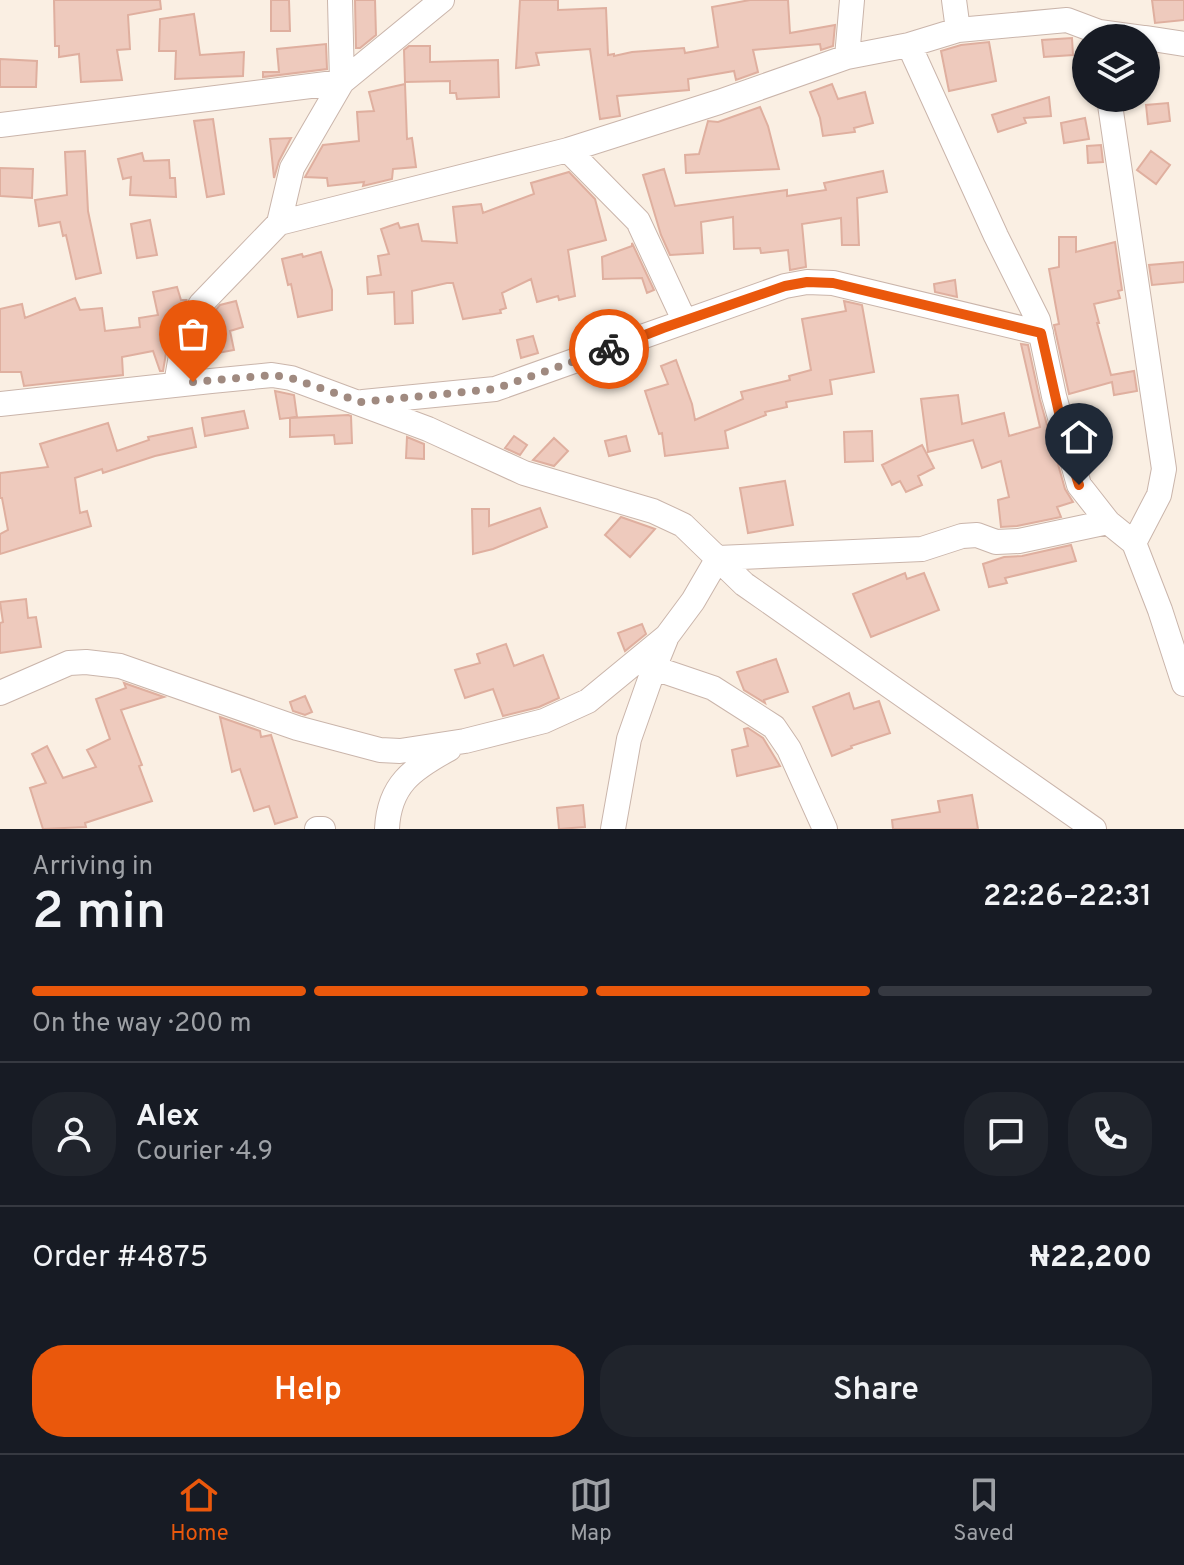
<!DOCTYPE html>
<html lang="en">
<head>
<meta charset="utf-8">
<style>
	body { margin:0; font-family:Overpass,sans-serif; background:#20242c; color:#f1f3f6; height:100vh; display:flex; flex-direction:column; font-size:30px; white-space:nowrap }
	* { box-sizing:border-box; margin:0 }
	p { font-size:26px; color:#9ea1a6 }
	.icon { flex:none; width:44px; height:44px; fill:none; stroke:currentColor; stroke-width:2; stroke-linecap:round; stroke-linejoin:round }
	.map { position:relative; height:829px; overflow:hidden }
	.drawer { display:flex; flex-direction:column; background:#171b24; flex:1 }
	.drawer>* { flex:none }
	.buttons { position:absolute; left:1072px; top:24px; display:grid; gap:16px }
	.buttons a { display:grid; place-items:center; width:88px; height:88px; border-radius:50%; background:#171b24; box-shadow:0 2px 6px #0004; font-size:40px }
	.pin { position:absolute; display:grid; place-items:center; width:68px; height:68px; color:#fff; margin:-82px -34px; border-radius:50% 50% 50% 0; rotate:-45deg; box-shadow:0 0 8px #0007 }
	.pin .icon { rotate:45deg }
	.courier { position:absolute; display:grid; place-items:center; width:80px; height:80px; margin:-40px; border:6px solid #ea580c; border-radius:50%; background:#fff; color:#222; box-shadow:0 2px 10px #0007 }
	.summary em { font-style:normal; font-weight:600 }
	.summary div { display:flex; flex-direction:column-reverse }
	.summary { display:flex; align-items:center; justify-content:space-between; height:136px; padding:0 32px }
	h1 { font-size:52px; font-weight:600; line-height:60px }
	.bar { display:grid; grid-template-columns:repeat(4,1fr); gap:12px 8px; align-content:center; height:96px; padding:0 32px }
	.bar i { height:10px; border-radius:6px; background:#363941 }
	.bar .current { background:#ea580c }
	.bar p { grid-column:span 4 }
	.line { display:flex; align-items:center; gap:20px; padding:0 32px; border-top:2px solid #363941 }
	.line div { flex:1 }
	.round { display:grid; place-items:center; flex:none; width:84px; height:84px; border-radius:32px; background:#20242c }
	.action { display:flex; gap:16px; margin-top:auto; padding:16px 32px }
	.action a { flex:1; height:92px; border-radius:32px; background:#ea580c; color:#fff; font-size:32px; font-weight:600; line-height:92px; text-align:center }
	.action a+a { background:#20242c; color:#f1f3f6 }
	.tab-bar { display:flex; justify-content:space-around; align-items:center; height:112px; border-top:2px solid #363941; background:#171b24; font-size:22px; color:#9ea1a6 }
	.tab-bar a { display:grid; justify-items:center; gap:4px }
	.tab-bar .current { color:#ea580c }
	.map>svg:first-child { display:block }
	.building { fill:#eecabd; stroke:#dfaf9f; stroke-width:2 }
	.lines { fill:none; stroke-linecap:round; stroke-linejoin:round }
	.street-casing { stroke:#cab5ab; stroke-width:26 }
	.street { stroke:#fff; stroke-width:24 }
	.done { stroke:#a08a80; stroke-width:8; stroke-dasharray:0 14.4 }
	.route { stroke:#ea580c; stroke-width:10 }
</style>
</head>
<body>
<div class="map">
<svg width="1184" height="829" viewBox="0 0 1184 829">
	<rect width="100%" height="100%" fill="#faefe3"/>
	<path class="building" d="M54,0H160L161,9L128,15L130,49L117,50L122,80L81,82L79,54L59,57V46H55Z
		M271,0H289L290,31H271Z
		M355,0H375L376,35L360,48H356Z
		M520,0H558V10L606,8L608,55L614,54V56L632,52L684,48L685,53L718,47L712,7L750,0H788L790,33L835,25L833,46L821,50L820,44L753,50L758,72L736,80L734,71L688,79L689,90L617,96L620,116L600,119L590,49L536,53L539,65L516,68Z
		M1152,0H1184V20L1155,23Z
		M194,14L200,55L244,52L243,76L175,79L176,51H159L160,19Z
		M1072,38L1073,55L1044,57L1042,40Z
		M989,42L996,81L949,91L941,51L961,45Z
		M326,44L327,69L263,77V72H279L277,49Z
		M409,46H430V62L498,60L499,97L457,99L456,93H450V81L405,82L404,50Z
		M0,59L37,61L36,87H0Z
		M405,84L407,139L412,138L416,167L393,169L392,179L363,186L364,182L328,186L327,178L305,177L323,145L359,141L357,112L374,111L369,92Z
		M832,84L838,99L865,92L873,123L854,128L855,132L823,136L820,118L810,92Z
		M1049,97L1051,116L1024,118L1026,123L998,132L992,115Z
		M1168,103L1170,121L1148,124L1146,105Z
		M760,107L768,126L779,169L686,173L685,155L699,154L708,121L718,122Z
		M1085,118L1089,139L1064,143L1061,123Z
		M213,119L224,194L207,197L194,121Z
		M291,138L279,161L274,178L270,139Z
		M1101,145L1103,162L1088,163L1087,146Z
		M85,151L88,211L101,273L76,279L66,235L63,236L60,222L39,226L35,200L67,195L65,152Z
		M1151,151L1170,165L1156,184L1137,170Z
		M142,153L144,161L169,160L170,178H175L176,197L130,195L131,177L123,179L118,159Z
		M0,168L33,169L32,198L0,196Z
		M664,169L675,206L787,190V196L826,190L824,183L883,171L887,192L857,198L859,245H842L841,218L802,224L806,267L790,270L788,250L761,253L760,248L734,249L733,217L701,222L703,253L670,255L661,235L643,175Z
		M569,172L595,199L606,240L568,250L575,296L559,300L558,296L537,302L531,279L502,293L506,308L500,310L501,313L463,319L453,283H447L412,291L413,323L395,324L394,292L368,294L367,277L381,275L378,256L389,254L381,229L398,223L400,228L418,224L422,241L457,243L453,207L481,204L483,213L534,194L531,183Z
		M150,220L157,255L137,258L131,224Z
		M1059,237H1076V252L1115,242L1122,290L1118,291L1120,298L1094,304L1099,323H1097L1111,375L1134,371L1137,391L1114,395L1112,382L1069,394L1054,325L1059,324L1049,269L1059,267Z
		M632,243L654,290L647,293L642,278L603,279L602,257L632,246Z
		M321,252L332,290V310L298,317L291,284L288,285L282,259L302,254L303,257Z
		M1184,262V282L1152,285L1149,265Z
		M955,280L957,297L935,292L934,284Z
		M177,287L181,300H186L171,324L163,371H160L153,351L122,357L123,375L24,386L21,372H0V309L22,304L25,318L75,298L80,310L102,308L105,331L140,327L139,318L158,315L153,292Z
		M236,301L243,327L230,331L234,350L196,357L200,333L213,313L220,305Z
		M844,301L862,305L874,372L830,380L832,394L786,402L787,407L765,412L766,415L725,431L728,448L665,456L662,433L659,434L645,391L668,384L661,366L676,360L692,404L695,420L743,399L741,392L790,380L789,376L811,370L802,319L846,311Z
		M533,336L538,353L521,358L517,340Z
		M1021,344L1028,345L1040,400L1065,489L1073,502L1057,507L1061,517L1017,526L1001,527L998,500L1009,497L1001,461L982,468L973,440L928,452L921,399L958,395L962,424L1004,413L1009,436L1040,427Z
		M275,391L294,395L297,417L280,419Z
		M244,411L248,428L205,436L202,418Z
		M348,415L351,416L352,443L335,444L334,435L290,437V418Z
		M108,423L117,451L149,440L148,437L192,428L196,447L155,456L103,473L102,469L75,478L80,513L87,511L91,526L0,554V534L8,530L2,498H0V473L48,467L40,444Z
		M872,431L873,461L845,462L844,432Z
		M514,436L527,445L520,455L505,448Z
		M626,436L630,451L609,456L605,441Z
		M407,437L424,444V459L406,458Z
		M554,438L568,451L554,466L533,460Z
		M922,445L934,468L918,476L922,485L906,492L900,481L892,485L882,465Z
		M785,481L793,525L748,533L740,488Z
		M540,508L547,527L493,549L473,554L472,509H489V526Z
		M621,517L655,529L630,557L605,535Z
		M1071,545L1076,561L1005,578L1007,583L989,587L983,564L1004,557L1022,556Z
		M905,573L907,579L924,573L939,610L871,637L853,594Z
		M26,599L28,618L36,617L41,647L0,653V623L3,622L0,602Z
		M642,624L646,634L625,651L618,633Z
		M506,644L514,666L543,655L559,698L539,707L503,716L493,689L465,698L455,670L480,663L477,654Z
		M776,659L788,692L764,700L765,703L744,690L737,672Z
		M124,683L164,697L121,710L142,765L139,766L152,801L85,823L86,827L43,829L30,788L46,783L32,754L47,746L63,778L96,767L87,750L110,739L96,699L126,688Z
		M849,693L854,709L879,701L890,733L851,746L852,748L832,756L813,707Z
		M305,696L312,712L305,715L293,711L290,702Z
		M220,717L260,731L261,737L271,735L297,817L275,824L269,806L254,811L240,769L232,772Z
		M748,728L763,738L780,766L737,776L732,750L748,746L744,729Z
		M972,795L978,829H893L892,820L940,812L938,801Z
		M583,805L585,827L559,829L557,808Z"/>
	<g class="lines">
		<g class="street-casing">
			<path id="street" d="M954,0L958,30
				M1146,38L1184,44
				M909,45L996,236L1038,320L1054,396L1079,485L1108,522L1134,543L1160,610L1184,684
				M847,57L852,0
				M1109,98L1164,469L1159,495L1134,543
				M0,125L342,82L442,0
				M568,150L638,221L684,320
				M279,223L292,168L342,82L340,0
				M176,384L186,327L201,304L279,223L568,150L719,102L847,57L909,45L958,30L1067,20L1099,32L1143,38
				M363,402L495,389L785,286L807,282L833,283L1041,333
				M0,404L211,381L272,375L291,378L428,429L524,473L653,511L683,525L744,584L1094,829
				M654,668L713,688L774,727L789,749L825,829
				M0,693L69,663L86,662L120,666L297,728L380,750L400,751L465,741L544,721L588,701L667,636
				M317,829H323
				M387,829C389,785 412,769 449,749
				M613,829L629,739L654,668L667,636L693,601L718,558L922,549L962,536L977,535L996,542L1019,541L1108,522"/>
		</g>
		<use href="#street" class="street"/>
	</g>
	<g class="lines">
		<path class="done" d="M193,382L272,375L291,378L361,402L495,389L609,349"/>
		<path class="route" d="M609,349L663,328L785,286L807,282L833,283L1041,333L1067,448L1079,485"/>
	</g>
</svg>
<div class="buttons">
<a><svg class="icon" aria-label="layers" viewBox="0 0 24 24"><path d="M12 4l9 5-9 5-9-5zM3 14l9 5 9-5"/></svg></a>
</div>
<div class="pin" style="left:193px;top:382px;background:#ea580c"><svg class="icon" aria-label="bag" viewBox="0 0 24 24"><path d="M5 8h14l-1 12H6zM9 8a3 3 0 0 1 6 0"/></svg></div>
<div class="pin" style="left:1079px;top:485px;background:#1f2937"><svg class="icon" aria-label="home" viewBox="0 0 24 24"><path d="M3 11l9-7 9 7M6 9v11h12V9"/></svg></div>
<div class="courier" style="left:609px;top:349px"><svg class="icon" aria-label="bike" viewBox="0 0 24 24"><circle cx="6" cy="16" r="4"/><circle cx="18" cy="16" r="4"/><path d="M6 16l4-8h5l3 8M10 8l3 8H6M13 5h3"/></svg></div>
</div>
<section class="drawer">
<div class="summary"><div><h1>2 min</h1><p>Arriving in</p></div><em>22:26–22:31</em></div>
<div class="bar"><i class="current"></i><i class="current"></i><i class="current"></i><i></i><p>On the way · 200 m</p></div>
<div class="line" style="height:144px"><a class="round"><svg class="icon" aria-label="person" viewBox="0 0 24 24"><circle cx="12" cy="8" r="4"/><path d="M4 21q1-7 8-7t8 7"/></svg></a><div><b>Alex</b><p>Courier · 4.9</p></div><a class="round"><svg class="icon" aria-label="chat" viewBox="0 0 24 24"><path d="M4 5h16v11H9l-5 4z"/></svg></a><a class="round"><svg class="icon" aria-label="phone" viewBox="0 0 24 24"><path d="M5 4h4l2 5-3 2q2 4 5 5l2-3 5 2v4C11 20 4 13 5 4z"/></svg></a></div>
<div class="line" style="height:104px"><div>Order #4875</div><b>₦22,200</b></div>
<div class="action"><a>Help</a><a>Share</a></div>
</section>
<nav class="tab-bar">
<a class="current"><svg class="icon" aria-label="home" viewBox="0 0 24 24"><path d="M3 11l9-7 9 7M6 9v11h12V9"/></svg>Home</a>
<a><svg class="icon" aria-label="map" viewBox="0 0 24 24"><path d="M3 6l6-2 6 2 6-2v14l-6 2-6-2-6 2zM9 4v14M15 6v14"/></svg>Map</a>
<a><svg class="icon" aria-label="saved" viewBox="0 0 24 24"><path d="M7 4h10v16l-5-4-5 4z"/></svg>Saved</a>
</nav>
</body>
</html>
